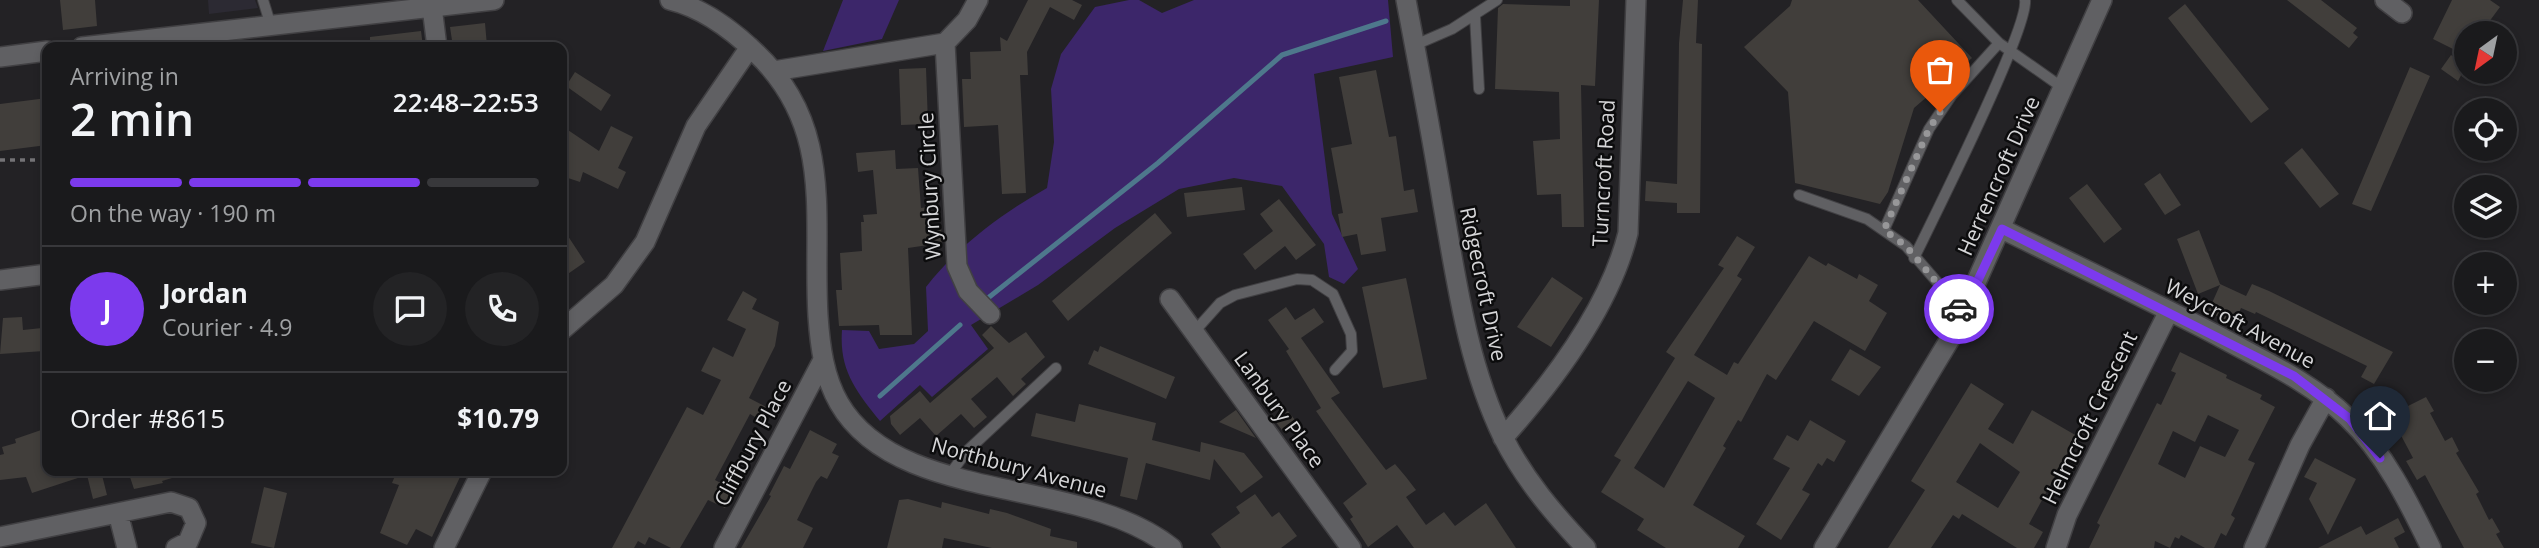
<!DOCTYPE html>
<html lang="en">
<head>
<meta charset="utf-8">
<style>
	body { margin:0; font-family:"Open Sans",sans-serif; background:#232325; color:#f1f3f6; height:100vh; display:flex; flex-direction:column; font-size:26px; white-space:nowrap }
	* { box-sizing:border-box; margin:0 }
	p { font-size:23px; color:#9fa1a3 }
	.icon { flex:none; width:38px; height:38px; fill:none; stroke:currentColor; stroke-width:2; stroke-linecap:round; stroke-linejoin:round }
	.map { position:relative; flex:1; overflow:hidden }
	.details { position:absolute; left:42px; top:42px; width:525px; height:434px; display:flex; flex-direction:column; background:#1a1a1c; border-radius:14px; box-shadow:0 4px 10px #0003,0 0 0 2px #38383b }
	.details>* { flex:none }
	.needle { width:46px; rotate:213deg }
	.buttons { position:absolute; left:2454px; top:21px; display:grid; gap:14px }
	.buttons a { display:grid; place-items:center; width:63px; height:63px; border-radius:50%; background:#1a1a1c; box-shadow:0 4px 10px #0003,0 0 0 2px #38383b; font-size:35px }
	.pin { position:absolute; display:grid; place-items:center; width:60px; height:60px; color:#fff; margin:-72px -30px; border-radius:50% 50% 50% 0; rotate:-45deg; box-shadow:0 0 7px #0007 }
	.pin .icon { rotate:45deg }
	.courier { position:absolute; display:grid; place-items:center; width:70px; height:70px; margin:-35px; border:5px solid #7c3aed; border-radius:50%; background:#fff; color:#222; box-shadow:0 2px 9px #0007 }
	.overview em { font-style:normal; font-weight:600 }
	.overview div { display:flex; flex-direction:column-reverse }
	.overview { display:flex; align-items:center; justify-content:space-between; height:119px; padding:0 28px }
	h1 { font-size:46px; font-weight:600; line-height:52px }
	.bar { display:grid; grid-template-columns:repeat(4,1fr); gap:10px 7px; align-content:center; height:84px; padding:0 28px }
	.bar i { height:9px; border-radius:5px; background:#38383b }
	.bar .selected { background:#7c3aed }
	.bar p { grid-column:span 4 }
	.line { display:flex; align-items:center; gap:18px; padding:0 28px; border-top:2px solid #38383b }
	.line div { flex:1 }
	.round { display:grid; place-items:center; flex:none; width:74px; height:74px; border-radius:37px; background:#232325 }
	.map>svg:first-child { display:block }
	.built { fill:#2c2a33 }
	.green { fill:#3c266a }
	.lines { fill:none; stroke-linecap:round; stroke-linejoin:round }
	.stream { stroke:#4e788c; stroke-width:5 }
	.building { fill:#413e3b; fill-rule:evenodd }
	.service-casing { stroke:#414043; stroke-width:12 }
	.minor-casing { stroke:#414043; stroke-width:22 }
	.path { stroke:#747376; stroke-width:3.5; stroke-dasharray:5 5; stroke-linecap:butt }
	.service { stroke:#606063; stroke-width:10 }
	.minor { stroke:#606063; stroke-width:19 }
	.done { stroke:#979799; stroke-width:7; stroke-dasharray:0 12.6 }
	.route { stroke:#7c3aed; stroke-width:9 }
	.labels { text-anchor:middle; stroke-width:5; stroke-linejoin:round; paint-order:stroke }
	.street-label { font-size:21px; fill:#d6d6d8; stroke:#0c0c0d }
</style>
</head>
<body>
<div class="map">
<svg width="2539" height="548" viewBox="0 0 2539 548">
	<rect width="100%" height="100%" fill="#232225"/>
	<path class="built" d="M208,0H255L258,8L209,14Z"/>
	<path class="green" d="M843,0H899L882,39L823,51Z
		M1129,0H1139L1162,13L1194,0H1388L1393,57L1314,74L1332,214L1358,269L1344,284L1329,277L1324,244L1282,186L1234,178L1179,189L1115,228L1038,285L971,325L988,349L932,397L920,385L880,421C856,391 839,370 842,330L869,331L879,349L914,344L928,331L926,287C958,246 1001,214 1047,188L1054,142L1051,89L1061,54L1095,7Z"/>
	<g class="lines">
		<path class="stream" d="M988,298L1158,163L1282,55L1386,21
			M880,396L960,325"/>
	</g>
	<path class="building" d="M60,0H95L97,26L63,30Z
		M1028,0H1072L1082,5L1074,20L1050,7L1027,52L1028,75H1020L1026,193L1002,194L998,125L964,127L962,79H971L970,52L1001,51L1000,37L1007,41Z
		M1570,0H1599L1595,86L1581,85L1584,227H1562L1561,194L1537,195L1533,141L1560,139L1559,92L1495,89L1498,8L1503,4L1570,6Z
		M1683,0H1698L1696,43L1702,44L1700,213H1677V203L1645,201L1646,181L1677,184L1679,43Z
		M1792,0H1918L1972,58L1914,108L1888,192L1880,204L1795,183L1788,92L1744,47L1790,6Z
		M2287,0H2321L2357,28L2353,33L2358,37L2349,48Z
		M2452,0H2490L2500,7L2483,30L2473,23L2466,33L2459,52L2433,39Z
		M2185,4L2269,109L2251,123L2168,18Z
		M485,23L487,46L453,47L450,27Z
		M421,31L423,47H370V37Z
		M2451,55L2466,66L2458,81L2441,69Z
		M2410,67L2430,76L2371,211L2352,204Z
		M926,68L928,124L901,125L899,69Z
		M1376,70L1389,137L1396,136L1404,191L1414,189L1418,212L1381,218L1386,251L1361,255L1357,234L1342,237L1338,214L1343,213L1331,148L1352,144L1339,77Z
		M575,72L611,95L601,111L566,86Z
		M47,98V145L0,151V104Z
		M562,126L599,151L611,126L633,137L618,168L626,172L618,189L583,172L580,182L562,176Z
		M2302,148L2339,194L2320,208L2284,163Z
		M895,150L896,169L918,168L921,208L927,207L928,227L941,226L942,243L908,248L912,335H880L879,325L839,326L836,290H842L840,253L862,251L861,222H864L863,215L877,214L873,170L858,172L856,153Z
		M2160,173L2181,205L2165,215L2144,184Z
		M2087,184L2122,229L2104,243L2069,198Z
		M1242,187L1245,210L1187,217L1184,193Z
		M1279,199L1316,245L1296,260L1285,246L1255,270L1243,254L1273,231L1260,214Z
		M1155,213L1172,233L1068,321L1052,301Z
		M562,227L585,262L562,278Z
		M2199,230L2220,284L2246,296L2252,284L2269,291L2393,352L2374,384L2361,377L2367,366L2256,312L2255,314L2241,308L2234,324L2208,312L2220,285L2198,294L2177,239Z
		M1737,236L1755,247L1737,276L1742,279L1694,355L1727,375L1734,362L1738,364L1809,256L1826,266L1828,263L1857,279L1859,274L1878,285L1869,301L1887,313L1865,351L1814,321L1776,380L1767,374L1741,422L1738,420L1723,446L1726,448L1693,505L1745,536L1738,548H1666L1637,530L1644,519L1601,492L1621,460L1614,456L1675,358L1666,352L1724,268L1718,265ZM1688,381L1715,398L1664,488L1634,468Z
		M1552,277L1583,298L1551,347L1517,327Z
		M1406,278L1427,379L1383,388L1362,287Z
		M743,291L757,299L752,309L779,322L775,346L749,398L772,410L765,423L750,414L715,480L734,490L725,508L708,500L680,548H671L649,537L645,545L638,541L634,548H612L687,407L703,415L721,380L701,371L713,347L733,357L746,329L727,320Z
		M1286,307L1295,320L1314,308L1324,322L1301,338L1340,393L1331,398L1386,470L1395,464L1406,477L1416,490L1406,497L1426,525L1444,512L1455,526L1486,503L1516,548H1414L1397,525L1368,547L1350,519L1353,517L1343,503L1367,484L1316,411L1321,408L1286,351L1289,349L1268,320Z
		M22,317L23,330L42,328L44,351L0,354L3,318Z
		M991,326L1009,343L1026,332L1045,357L1021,379L1026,384L1013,396L997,377L971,399L987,417L974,428L961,414L936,436L920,418L900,435L891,424L890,416L920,391L930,403L994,348L982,335Z
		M1100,346L1175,377L1166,399L1088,364L1094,350L1098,352Z
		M1850,349L1881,367L1859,396L1831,380Z
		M2180,352L2227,375L2226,378L2262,395L2260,399L2275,407L2248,460L2255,463L2231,515L2235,518L2226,536L2221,533L2214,548H2205L2181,535L2179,539L2175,537L2170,548L2155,541L2154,548H2089L2100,525L2097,523L2157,403L2161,405L2176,373L2171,371ZM2208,415L2239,430L2225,457L2200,446L2185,478L2158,464L2173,431L2195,442Z
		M1971,383L2004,404L1988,429L2013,444L2032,410L2077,436L2029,524L2043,532L2034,548H2017L1962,514L1959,519L1953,515L1931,548H1888L1925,490L1911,481ZM1980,443L2020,472L1998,508L1956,482Z
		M2426,397L2434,411L2430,413L2445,441L2452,437L2459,451L2456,453L2479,492L2476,494L2489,520L2492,518L2500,532L2496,534L2504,548H2464L2425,475L2417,480L2406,461L2413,458L2396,426L2402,423L2396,412Z
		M1079,404L1156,423L1152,440L1200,452L1201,442L1244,453L1263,477L1241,493L1214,459L1210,480L1146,463L1137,500L1120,496L1128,458L1031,436L1036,413L1075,422Z
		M1236,410L1253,434L1256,438L1219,422Z
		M1288,411L1298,424L1285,434L1275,421Z
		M1810,420L1846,441L1834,462L1827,458L1822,466L1818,463L1802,490L1810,494L1781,540L1756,524L1790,468L1773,459L1787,435L1798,441Z
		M47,428V471H101L107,495L93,499L87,475L32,493L26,477L0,480V455L4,454L2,447L16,443L15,439Z
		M810,430L837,444L832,453L839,456L827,479L821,476L816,482L797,520L813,528L803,548H741L771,496L769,495L784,466L790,469Z
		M2315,458L2356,479L2328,535L2309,499L2317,483L2304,477Z
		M128,471H182V475L162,481L163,483L134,489Z
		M397,471H447L460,477L432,537L416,529L407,545L380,533L399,485L392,483Z
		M264,487L287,493L274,548L251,543Z
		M1255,494L1272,517L1279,512L1297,536L1281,548H1221L1211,534L1240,513L1236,507Z
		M908,499L941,508L942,502L989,514L990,509L1007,513L1051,529L1050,536L1077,542V548H992L944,538L942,548H887L899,500Z
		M2398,518L2405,532L2394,538L2399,548H2318L2361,526L2366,535Z"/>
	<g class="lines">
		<g class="service-casing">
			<path id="service" d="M263,0L271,26
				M1957,0L1999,43L2063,88
				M1475,16L1479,89
				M1415,45L1452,29L1497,0
				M1799,195L1867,219L1906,246L1963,312
				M1884,230L1929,129L1952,95L1999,43
				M1914,258C1933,219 2029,28 2025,0
				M1194,332L1220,303L1235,295L1297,279L1312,280L1333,294L1351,334L1352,351L1335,370
				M950,474L967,451L1056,368"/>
		</g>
		<g class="minor-casing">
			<path id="minor" d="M670,0C703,8 731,29 755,52C836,128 812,218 818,316C820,346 824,377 839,403C898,506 1082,475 1172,548
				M1406,0C1419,68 1432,137 1443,205C1457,284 1468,365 1503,437C1524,479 1554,514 1586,548
				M2385,0L2402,13
				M432,7L437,47
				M945,43L957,266L968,291L990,314
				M82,47L494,0
				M0,57L47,51
				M774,71L945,43L967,20L978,0
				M2002,229C2075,265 2150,300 2222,338C2266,362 2312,383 2348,418C2385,453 2409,503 2431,548
				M0,280L47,274
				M1170,299L1351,548
				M562,330L614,285L645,242L696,126L750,47
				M1503,438C1553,382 1610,306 1628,233L1636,0
				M118,513L127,548
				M0,537L171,502L189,508L196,523L188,542L176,548
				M444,548L482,471
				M724,548L823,360
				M1824,548L1953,334L2102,0
				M2056,548L2067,515L2169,311
				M2254,548L2300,445L2326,398"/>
		</g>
		<path class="path" d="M0,160H47"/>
		<use href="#service" class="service"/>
		<use href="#minor" class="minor"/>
	</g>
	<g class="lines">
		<path class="done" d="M1940,112L1929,129L1884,230L1906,246L1959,309"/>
		<path class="route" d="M1959,309L1963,312L2002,229L2294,376L2350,419L2380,458"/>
	</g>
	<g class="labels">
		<g class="street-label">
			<text transform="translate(1604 173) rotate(-87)" y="7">Turncroft Road</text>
			<text transform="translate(1999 176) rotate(-66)" y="7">Herrencroft Drive</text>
			<text transform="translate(930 186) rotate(-93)" y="7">Wynbury Circle</text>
			<text transform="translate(1483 284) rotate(78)" y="7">Ridgecroft Drive</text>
			<text transform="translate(2240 324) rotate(28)" y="7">Weycroft Avenue</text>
			<text transform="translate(1279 410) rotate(54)" y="7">Lanbury Place</text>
			<text transform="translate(2090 418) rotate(-64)" y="7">Helmcroft Crescent</text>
			<text transform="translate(753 443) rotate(-62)" y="7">Cliffbury Place</text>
			<text transform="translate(1019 468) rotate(15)" y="7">Northbury Avenue</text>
		</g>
	</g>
</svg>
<div class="buttons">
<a><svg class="needle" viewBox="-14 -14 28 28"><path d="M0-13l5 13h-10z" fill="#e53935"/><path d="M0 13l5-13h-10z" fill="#9fa1a3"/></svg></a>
<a><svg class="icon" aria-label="locate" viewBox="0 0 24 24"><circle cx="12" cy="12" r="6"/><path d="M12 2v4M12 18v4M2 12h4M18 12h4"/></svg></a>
<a><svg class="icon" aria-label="layers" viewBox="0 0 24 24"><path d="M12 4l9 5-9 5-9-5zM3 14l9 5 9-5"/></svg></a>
<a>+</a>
<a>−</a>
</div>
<div class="pin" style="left:1940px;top:112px;background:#ea580c"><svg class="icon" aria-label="bag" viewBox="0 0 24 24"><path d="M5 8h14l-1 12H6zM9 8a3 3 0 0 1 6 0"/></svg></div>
<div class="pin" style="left:2380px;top:458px;background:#1f2937"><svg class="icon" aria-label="home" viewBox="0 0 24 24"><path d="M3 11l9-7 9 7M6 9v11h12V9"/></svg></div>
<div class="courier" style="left:1959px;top:309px"><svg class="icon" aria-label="car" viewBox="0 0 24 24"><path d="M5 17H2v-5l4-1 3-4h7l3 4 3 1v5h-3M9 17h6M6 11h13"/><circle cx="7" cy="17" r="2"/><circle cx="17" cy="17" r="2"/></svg></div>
<section class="details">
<div class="overview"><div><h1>2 min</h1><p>Arriving in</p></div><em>22:48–22:53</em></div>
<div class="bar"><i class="selected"></i><i class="selected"></i><i class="selected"></i><i></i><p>On the way · 190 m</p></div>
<div class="line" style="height:126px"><b class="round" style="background:#7c3aed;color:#fff">J</b><div><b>Jordan</b><p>Courier · 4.9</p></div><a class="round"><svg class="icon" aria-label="chat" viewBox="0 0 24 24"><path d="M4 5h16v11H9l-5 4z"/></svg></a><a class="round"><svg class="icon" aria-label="phone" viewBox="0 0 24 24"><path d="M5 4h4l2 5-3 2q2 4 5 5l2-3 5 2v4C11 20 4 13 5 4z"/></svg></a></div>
<div class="line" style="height:91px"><div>Order #8615</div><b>$10.79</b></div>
</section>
</div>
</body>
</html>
